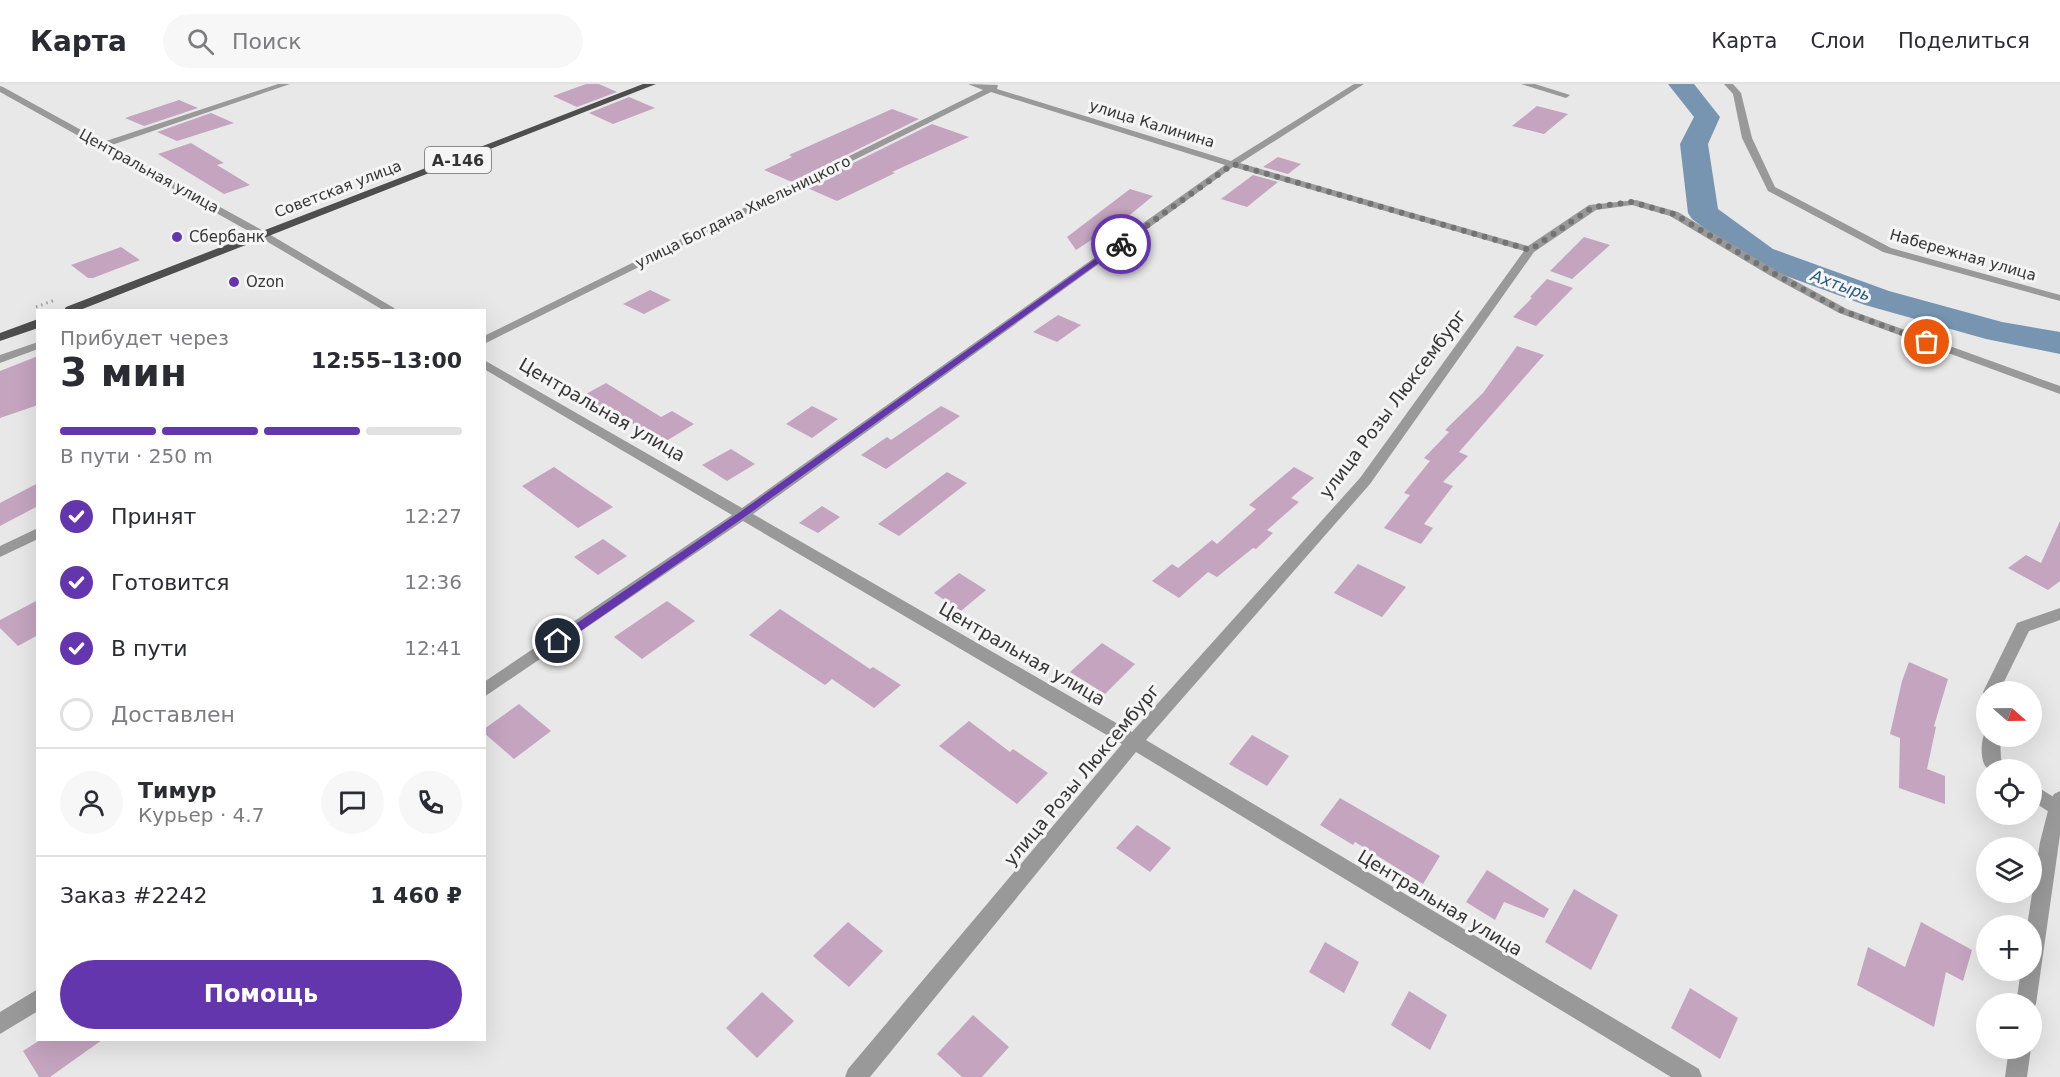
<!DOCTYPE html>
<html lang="ru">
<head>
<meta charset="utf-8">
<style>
	body { margin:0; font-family:"DejaVu Sans",sans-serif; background:#f7f7f7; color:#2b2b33; height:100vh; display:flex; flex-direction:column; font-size:22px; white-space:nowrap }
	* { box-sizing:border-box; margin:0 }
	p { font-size:20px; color:#7c7c81 }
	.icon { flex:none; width:33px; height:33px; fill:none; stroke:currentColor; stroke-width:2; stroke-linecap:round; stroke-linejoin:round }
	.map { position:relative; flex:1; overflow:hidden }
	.side { position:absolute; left:36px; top:225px; width:450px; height:732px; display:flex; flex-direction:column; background:#fff; border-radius:0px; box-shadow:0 6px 24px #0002 }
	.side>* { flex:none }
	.needle { width:39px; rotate:110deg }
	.tools { position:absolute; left:1976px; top:597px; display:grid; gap:12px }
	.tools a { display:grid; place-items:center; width:66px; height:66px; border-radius:50%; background:#fff; box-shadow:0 6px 24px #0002; font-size:30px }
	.pin { position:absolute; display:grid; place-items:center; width:51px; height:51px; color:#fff; margin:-26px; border:3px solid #fff; border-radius:50%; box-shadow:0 2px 6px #0007 }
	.courier { position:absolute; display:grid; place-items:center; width:60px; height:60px; margin:-30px; border:4px solid #6336ae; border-radius:50%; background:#fff; color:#222; box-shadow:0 2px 8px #0007 }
	.summary em { font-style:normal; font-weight:700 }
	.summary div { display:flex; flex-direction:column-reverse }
	.summary { display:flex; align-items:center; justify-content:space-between; height:102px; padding:0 24px }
	h1 { font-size:39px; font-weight:700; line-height:45px }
	.bar { display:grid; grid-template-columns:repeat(4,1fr); gap:9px 6px; align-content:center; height:72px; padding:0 24px }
	.bar i { height:8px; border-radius:4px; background:#e1e1e2 }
	.bar .selected { background:#6336ae }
	.bar p { grid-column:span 4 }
	.line { display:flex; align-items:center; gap:15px; padding:0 24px; border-top:2px solid #e1e1e2 }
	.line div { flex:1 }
	.round { display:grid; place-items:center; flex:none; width:63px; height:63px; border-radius:32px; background:#f7f7f7 }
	ol { padding:0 24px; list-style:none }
	li { display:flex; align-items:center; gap:18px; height:66px }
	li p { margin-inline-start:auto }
	li .icon { padding:6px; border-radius:50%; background:#6336ae; color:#fff; stroke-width:4 }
	li:last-child { color:#7c7c81 }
	li i { width:33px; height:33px; border:3px solid #e1e1e2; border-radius:50% }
	.button { display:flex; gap:12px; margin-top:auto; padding:12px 24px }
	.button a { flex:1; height:69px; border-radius:36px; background:#6336ae; color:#fff; font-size:24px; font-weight:700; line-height:69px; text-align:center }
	header { display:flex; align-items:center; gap:36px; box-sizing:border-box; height:84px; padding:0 30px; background:#fff; border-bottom:2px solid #e1e1e2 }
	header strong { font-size:28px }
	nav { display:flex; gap:33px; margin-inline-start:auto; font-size:21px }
	.search { width:420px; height:54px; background:#f7f7f7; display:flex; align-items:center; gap:15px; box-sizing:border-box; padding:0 21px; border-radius:33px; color:#7c7c81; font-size:22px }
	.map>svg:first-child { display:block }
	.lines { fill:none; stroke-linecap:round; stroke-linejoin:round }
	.river { fill:#7795b1; fill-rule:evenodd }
	.building { fill:#c4a4bf }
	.path { stroke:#a0a0a0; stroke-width:3; stroke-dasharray:1.5 4; stroke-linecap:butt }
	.service { fill:#9a9999; fill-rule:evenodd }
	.minor { fill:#9a9999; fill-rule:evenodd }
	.trunk { fill:#4e4e4e; fill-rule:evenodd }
	.route { fill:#6336ae }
	.done { stroke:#737373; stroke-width:6; stroke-dasharray:0 10.8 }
	.poi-dot { fill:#6336ae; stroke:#f5f5f6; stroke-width:2 }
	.labels { text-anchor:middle; stroke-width:6; stroke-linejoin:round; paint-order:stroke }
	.far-street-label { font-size:15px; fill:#343434; stroke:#f5f5f6 }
	.far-poi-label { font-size:15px; fill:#343434; stroke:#f5f5f6; text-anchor:start }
	.shield { fill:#f5f5f6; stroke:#6e6e6e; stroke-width:1.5 }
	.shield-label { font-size:16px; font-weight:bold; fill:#343434 }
	.far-water-label { font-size:16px; font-style:italic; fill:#27587f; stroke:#f5f5f6 }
	.street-label { font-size:18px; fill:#343434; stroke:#f5f5f6 }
</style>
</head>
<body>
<header>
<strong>Карта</strong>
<div class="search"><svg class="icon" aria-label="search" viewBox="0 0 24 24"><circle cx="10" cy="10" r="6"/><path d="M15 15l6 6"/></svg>Поиск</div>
<nav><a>Карта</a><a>Слои</a><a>Поделиться</a></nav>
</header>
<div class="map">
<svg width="2060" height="993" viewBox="0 0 2060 993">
	<rect width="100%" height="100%" fill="#e8e8e9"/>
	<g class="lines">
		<path class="river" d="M1668,0H1694L1720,33L1708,60L1718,125L1773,165L1889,207L2002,238L2060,248V270L1986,255L1865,221L1751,179L1692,135L1688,129L1680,60L1694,33Z"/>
	</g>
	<path class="building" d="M586,0H599L617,8L577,23L553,12Z
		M629,13L655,24L613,40L589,29Z
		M179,16L198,24L144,42L125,34Z
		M1537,22L1568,30L1544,50L1512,42Z
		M892,25L919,35L792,98L764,86L792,73L789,71Z
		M211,29L234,39L177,57L157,48Z
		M932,40L969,53L892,88L895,89L837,117L805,103Z
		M191,59L224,79L217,81L250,101L224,110L158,70Z
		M1278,73L1301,80L1288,90L1263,83Z
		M1253,91L1278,98L1247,123L1221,115Z
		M1130,105L1153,112L1131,130L1076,166L1067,153Z
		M1584,153L1610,161L1572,195L1550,187Z
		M121,163L140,176L93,194H88L71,181Z
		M1547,195L1573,204L1536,242L1513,233L1532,214L1530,213Z
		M650,206L671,216L644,230L623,220Z
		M1058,231L1081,241L1057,258L1033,248Z
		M1517,262L1544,271L1459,368L1468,372L1443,398L1453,402L1424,440L1433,444L1421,460L1384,444L1410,411L1404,409L1430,377L1424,374L1449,348L1445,346L1483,309Z
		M38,272V321L0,334V287Z
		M606,299L661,333L672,327L694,340L663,359L609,324L599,329L577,315Z
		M812,322L838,335L812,354L786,340Z
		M941,322L960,332L886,385L861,371L887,353L891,356Z
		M731,365L755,380L727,397L702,381Z
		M554,383L595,411L613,423L578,444L522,402Z
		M1294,383L1314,394L1291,414L1299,418L1267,446L1273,449L1256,465L1253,464L1217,493L1208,488L1179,514L1152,497L1172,480L1178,484L1212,456L1217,460L1256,425L1249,421Z
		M947,388L967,399L899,452L878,440Z
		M38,399V422L0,442V419Z
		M822,422L840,433L818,449L799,439Z
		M2060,437V497L2048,506L2008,484L2026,471L2041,479Z
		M603,455L627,472L598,491L574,473Z
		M1358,480L1406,503L1382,533L1334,509Z
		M959,489L986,506L961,527L934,509Z
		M38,516V551L18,562L0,544V536Z
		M667,517L695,537L642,575L614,553Z
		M780,525L870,585L873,583L901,601L874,624L832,595L825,601L749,551Z
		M1102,559L1135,580L1105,610L1070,588Z
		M1909,578L1948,595L1934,642L1936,643L1927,685L1945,692V720L1899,704L1900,654L1890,650L1902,597Z
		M519,620L551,647L514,675L484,649V645Z
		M969,637L1010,668L1013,665L1048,689L1017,720L939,662Z
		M1252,651L1289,672L1267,702L1229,680Z
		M1340,714L1440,772L1423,800L1355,758L1353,761L1320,741Z
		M1137,741L1171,764L1150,788L1116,764Z
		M1487,786L1549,825L1544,834L1504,818L1495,836L1466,818Z
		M1574,805L1618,831L1591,886L1545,858Z
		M848,838L883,867L849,903L813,872Z
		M1921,838L1972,866L1963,897L1946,888L1934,943L1857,901L1868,863L1905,883Z
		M1325,858L1359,878L1344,909L1309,888Z
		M1690,904L1738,934L1720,975L1671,944Z
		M1409,907L1447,931L1430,966L1391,941Z
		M762,908L794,937L757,974L726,944Z
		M973,931L1009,963L982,993H962L937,970Z
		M40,956H102L50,993H39L23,967Z"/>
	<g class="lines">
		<path class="path" d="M36,223L55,216"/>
		<path class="service" d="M38,258V265L0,279V271Z
			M2060,524V536L2029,547L1999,608H1986L1985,613L1983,608L2017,539Z
			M1986,647V652H2000L2001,675L2011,686C2004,686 1991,688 1987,684C1979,677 1981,653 1986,647Z
			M2031,699L2060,717V732L2052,730L2031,716Z"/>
		<path class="minor" d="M278,0H290L109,62L269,150L394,224L395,226H383L261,154L0,8V2L3,3L103,58Z
			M968,0L998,1L997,5L1231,77L1354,0H1364L1240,79L1528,162L1589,121L1636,116L1678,128L1777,187L1847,225L2060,302V310L1839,229L1769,191L1670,132L1632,121L1596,126L1534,168L1370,400L1146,656L1699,985L1702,993H1671L1136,668L870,993H845L848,985L1122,660L743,437L484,613V598L732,431L484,285V276L742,424L1225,81L991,8L484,260V252L983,6ZM1233,83L1524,167L1360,394L1132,648L753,430Z
			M1521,0H1535L1570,11L1566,14Z
			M1724,0H1733L1741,9L1752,54L1775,103L1891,164L2060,211V217L1883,168L1768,107L1742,54L1733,10Z
			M38,444V455L0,473V462Z
			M2060,707V751L2036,920L2031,928V920H2016L2021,886H2031V842H2027L2040,758L2051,715L2054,710Z
			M38,905V927L0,950V928Z
			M2009,964H2031L2027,993H2005Z"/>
		<path class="trunk" d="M643,0H656L80,226H64L66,223Z
			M38,235V244L0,257V249Z"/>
	</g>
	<path class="route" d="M1119,158L1125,160L746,432L562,560H555V554L740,428Z"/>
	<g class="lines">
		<path class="done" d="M1121,160L1233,80L1530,166L1593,123L1632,118L1674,130L1773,189L1843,227L1927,258"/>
	</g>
	<g class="poi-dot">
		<circle cx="177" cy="153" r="6"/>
		<circle cx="234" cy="198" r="6"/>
	</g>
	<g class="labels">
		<g class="far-street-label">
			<text transform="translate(1152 40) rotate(17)" y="5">улица Калинина</text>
			<text transform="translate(149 87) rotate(29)" y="5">Центральная улица</text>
			<text transform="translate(338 105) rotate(-21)" y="5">Советская улица</text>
			<text transform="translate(743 128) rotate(-26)" y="5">улица Богдана Хмельницкого</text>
			<text transform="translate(1963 171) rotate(16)" y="5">Набережная улица</text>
		</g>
		<g class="far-poi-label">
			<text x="189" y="158">Сбербанк</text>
			<text x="246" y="203">Ozon</text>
		</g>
		<rect class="shield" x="425" y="63" width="66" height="26" rx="4.5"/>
		<g class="shield-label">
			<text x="458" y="82">А-146</text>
		</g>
		<g class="far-water-label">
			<text transform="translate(1841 201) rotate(20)" y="6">Ахтырь</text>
		</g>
		<g class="street-label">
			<text transform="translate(1393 320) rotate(-53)" y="6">улица Розы Люксембург</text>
			<text transform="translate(602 326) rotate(30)" y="6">Центральная улица</text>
			<text transform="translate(1022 570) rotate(30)" y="6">Центральная улица</text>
			<text transform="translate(1082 691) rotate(-50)" y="6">улица Розы Люксембург</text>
			<text transform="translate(1440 819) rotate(31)" y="6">Центральная улица</text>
		</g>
	</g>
</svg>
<div class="tools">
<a><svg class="needle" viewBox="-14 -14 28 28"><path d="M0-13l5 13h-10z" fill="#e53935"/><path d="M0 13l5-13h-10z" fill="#7c7c81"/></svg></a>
<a><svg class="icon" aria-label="locate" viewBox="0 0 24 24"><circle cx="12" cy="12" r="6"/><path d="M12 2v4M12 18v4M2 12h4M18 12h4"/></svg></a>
<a><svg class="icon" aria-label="layers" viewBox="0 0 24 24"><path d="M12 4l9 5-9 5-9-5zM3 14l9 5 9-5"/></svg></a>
<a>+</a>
<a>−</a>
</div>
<div class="pin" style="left:1927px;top:258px;background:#ea580c"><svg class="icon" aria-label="bag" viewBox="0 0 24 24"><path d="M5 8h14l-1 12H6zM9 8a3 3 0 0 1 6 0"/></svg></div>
<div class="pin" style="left:558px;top:557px;background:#1f2937"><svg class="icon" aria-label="home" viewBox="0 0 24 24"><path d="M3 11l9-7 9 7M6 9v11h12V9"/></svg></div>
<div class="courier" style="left:1121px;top:160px"><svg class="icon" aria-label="bike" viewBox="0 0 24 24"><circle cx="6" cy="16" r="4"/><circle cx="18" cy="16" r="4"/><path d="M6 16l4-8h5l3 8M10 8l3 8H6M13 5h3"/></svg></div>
<section class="side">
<div class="summary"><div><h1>3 мин</h1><p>Прибудет через</p></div><em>12:55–13:00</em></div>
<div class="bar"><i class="selected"></i><i class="selected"></i><i class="selected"></i><i></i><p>В пути · 250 m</p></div>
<ol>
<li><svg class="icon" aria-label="check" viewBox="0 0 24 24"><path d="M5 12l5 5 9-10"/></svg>Принят<p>12:27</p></li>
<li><svg class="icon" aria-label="check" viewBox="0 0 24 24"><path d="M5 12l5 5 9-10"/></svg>Готовится<p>12:36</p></li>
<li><svg class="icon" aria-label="check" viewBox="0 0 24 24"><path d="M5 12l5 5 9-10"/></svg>В пути<p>12:41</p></li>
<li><i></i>Доставлен</li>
</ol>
<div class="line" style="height:108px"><a class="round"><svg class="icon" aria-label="person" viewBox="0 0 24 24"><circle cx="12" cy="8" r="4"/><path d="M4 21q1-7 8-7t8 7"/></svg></a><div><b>Тимур</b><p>Курьер · 4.7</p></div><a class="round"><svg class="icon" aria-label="chat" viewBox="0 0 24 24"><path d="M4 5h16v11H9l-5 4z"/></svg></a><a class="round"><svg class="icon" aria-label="phone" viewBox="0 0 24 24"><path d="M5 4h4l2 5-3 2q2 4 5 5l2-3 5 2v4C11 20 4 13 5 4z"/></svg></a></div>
<div class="line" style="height:78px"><div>Заказ #2242</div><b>1 460 ₽</b></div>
<div class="button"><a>Помощь</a></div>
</section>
</div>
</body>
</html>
